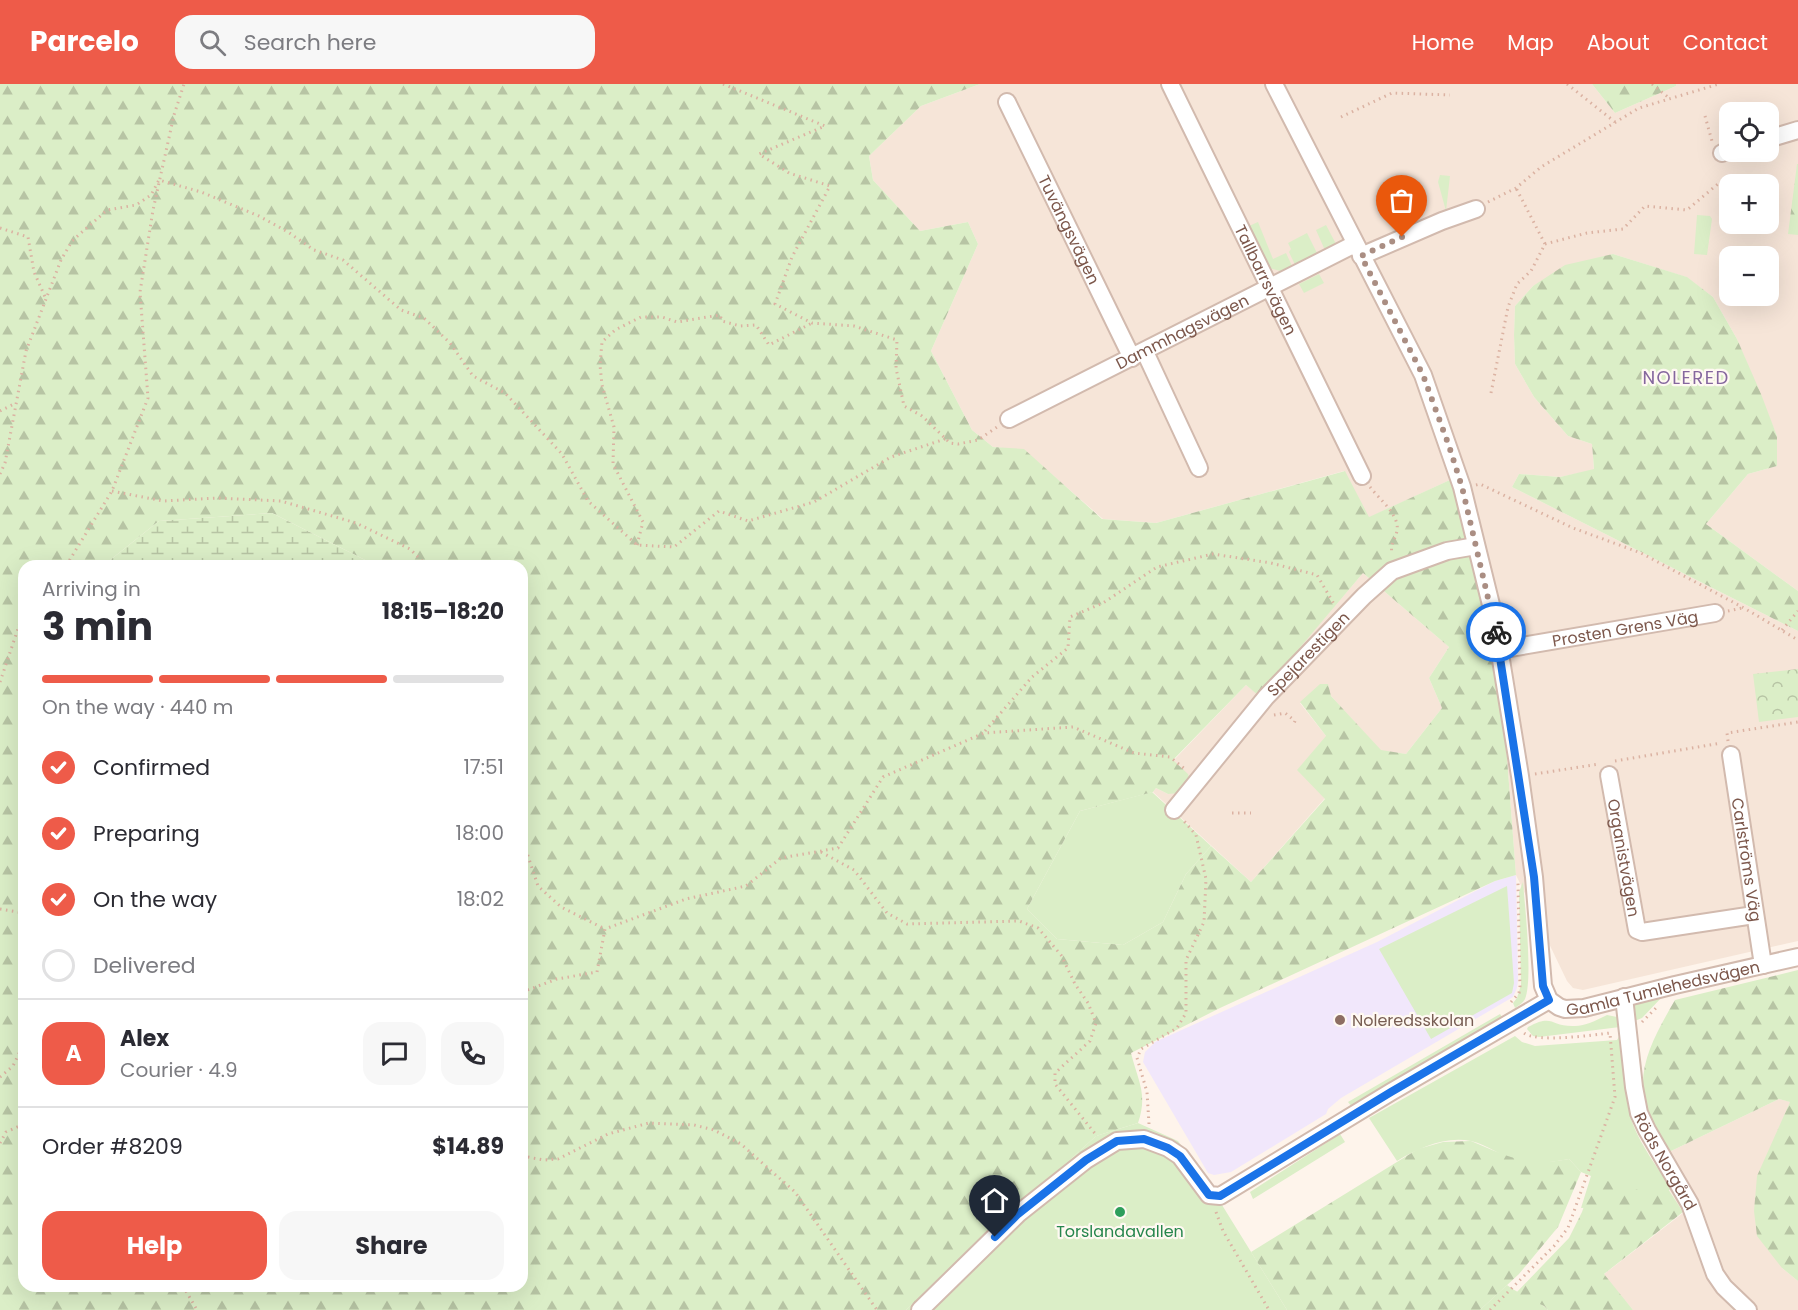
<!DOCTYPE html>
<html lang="en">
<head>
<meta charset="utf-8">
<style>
	body { margin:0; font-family:Poppins,sans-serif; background:#f7f7f7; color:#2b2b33; height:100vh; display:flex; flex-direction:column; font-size:22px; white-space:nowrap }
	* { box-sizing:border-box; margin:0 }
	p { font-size:20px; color:#7c7c81 }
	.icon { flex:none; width:33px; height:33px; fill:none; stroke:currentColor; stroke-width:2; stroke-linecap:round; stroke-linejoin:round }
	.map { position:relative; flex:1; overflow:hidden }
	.drawer { position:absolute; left:18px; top:476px; width:510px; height:732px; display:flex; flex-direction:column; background:#fff; border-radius:18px; box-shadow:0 6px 24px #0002 }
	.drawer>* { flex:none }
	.tools { position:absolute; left:1719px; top:18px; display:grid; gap:12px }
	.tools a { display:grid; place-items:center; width:60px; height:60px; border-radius:12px; background:#fff; box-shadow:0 6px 24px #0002; font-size:30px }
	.pin { position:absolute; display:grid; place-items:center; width:51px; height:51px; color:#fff; margin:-62px -26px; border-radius:50% 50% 50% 0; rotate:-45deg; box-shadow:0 0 6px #0007 }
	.pin .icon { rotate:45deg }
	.courier { position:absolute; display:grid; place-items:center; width:60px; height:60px; margin:-30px; border:4px solid #1a73e8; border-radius:50%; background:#fff; color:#222; box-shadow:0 2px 8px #0007 }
	.headline em { font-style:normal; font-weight:700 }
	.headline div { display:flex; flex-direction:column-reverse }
	.headline { display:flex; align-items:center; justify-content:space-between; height:102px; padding:0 24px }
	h1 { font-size:39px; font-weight:700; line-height:45px }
	.bar { display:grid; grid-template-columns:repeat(4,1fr); gap:9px 6px; align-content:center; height:72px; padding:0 24px }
	.bar i { height:8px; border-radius:4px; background:#e1e1e2 }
	.bar .selected { background:#ee5b49 }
	.bar p { grid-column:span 4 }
	.line { display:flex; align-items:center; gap:15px; padding:0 24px; border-top:2px solid #e1e1e2 }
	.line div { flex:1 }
	.round { display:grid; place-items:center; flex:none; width:63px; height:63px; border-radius:18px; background:#f7f7f7 }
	ol { padding:0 24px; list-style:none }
	li { display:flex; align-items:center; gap:18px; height:66px }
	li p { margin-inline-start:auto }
	li .icon { padding:6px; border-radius:50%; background:#ee5b49; color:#fff; stroke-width:4 }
	li:last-child { color:#7c7c81 }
	li i { width:33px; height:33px; border:3px solid #e1e1e2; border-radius:50% }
	.action { display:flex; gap:12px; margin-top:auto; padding:12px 24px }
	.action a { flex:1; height:69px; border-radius:18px; background:#ee5b49; color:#fff; font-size:24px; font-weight:700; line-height:69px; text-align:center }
	.action a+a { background:#f7f7f7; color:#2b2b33 }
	header { display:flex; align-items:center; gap:36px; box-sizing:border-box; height:84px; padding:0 30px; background:#ee5b49; color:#fff }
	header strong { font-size:28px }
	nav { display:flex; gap:33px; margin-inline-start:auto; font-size:21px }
	.search { width:420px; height:54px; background:#f7f7f7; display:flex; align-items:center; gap:15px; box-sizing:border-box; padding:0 21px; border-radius:18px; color:#7c7c81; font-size:22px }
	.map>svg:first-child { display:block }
	.residential { fill:#f6e5d8; fill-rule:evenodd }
	.education { fill:#f1e7fb }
	.grass { fill:#dbeec7 }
	.forest { fill:url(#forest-firs); fill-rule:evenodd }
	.wetland { fill:url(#wetland-marsh) }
	.park { fill:url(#park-crowns) }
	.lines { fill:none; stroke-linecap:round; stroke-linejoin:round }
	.minor-casing { stroke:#d2baae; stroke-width:20 }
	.path { stroke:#dbb2a2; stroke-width:3; stroke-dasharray:1.5 4.5; stroke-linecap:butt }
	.minor { stroke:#fff; stroke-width:16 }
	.done { stroke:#aa8e83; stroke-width:6; stroke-dasharray:0 10.8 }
	.route { stroke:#1a73e8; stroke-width:8 }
	.education-dot { fill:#8d6e63; stroke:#fff9f2; stroke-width:2 }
	.leisure-dot { fill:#2e9e5b; stroke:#fff9f2; stroke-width:2 }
	.labels { text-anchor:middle; stroke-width:4.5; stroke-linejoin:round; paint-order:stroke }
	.street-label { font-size:16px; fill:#7c574b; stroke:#fff9f2 }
	.education-label { font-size:16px; fill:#785e54; stroke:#fff9f2; text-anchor:start }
	.leisure-label { font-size:16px; fill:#27864d; stroke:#fff9f2 }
	.neighbourhood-label { font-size:18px; letter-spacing:1.5px; fill:#85679e; stroke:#fff9f2 }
</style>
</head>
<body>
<header>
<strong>Parcelo</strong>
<div class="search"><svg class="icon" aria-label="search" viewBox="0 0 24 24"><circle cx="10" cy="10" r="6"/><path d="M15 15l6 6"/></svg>Search here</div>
<nav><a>Home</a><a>Map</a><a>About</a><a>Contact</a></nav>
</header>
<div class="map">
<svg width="1798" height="1226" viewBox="0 0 1798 1226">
	<defs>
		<pattern id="forest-firs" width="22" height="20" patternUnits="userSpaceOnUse" patternTransform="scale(1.5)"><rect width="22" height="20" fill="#dbeec7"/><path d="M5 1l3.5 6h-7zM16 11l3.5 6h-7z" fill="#b7c4a4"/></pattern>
		<pattern id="wetland-marsh" width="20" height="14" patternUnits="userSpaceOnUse" patternTransform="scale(1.5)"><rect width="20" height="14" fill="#dbeec7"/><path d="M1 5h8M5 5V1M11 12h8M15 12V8" fill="none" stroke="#b7c4a4"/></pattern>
		<pattern id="park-crowns" width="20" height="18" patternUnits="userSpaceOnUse" patternTransform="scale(1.5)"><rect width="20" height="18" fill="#dbeec7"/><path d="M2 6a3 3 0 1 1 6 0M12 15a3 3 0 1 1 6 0" fill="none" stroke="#b7c4a4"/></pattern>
	</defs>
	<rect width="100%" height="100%" fill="#fef4eb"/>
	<path class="residential" d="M980,0H1592L1615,29L1676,2V0H1798V507L1706,440L1748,390L1777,382V352L1737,255L1713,213L1686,193L1613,170L1533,202L1515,222L1514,251L1515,280L1534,313L1568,352L1592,360L1594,386L1560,393L1519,390L1512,403L1798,547V857L1583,906L1573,904L1567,897L1516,791L1504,635L1452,395L1368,434L1344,387L1156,439L1103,435L1024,366L993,363L972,346L931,267L978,160L968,138L920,147L873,96L869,72L921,22ZM1730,28H1768V68H1730ZM1730,100H1768V140H1730ZM1730,172H1768V212H1730Z
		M1363,489L1449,563L1429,594L1442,624L1406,670L1381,667L1331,612L1300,619L1326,652L1325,714L1251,798L1153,708L1156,704L1168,710L1173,677L1246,601L1259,611Z
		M1779,1015L1791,1018L1770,1066L1782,1184L1798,1197V1226H1633L1603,1191L1683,1129L1659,1088L1669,1068Z"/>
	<path class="education" d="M1516,791L1518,896L1517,904L1513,913L1341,1014L1328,1025L1326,1030L1231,1088L1214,1091L1208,1089L1143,978L1145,968L1155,958L1377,858L1495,797Z"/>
	<path class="grass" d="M1440,91L1450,92L1446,127L1438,98Z
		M1697,131L1710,132L1712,135L1707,171L1694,170Z
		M1258,138L1273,175L1286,169L1293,184L1284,188L1269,184L1249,142Z
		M1326,141L1336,160L1332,165L1324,164L1316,146Z
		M1307,149L1318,171L1296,183L1289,168L1291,165L1288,159Z
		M1319,190L1324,199L1304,209L1299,200Z
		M1152,708L1211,762L1186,790L1163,838L1123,861L1057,855L1027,825L1080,727Z
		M1523,798C1525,822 1533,896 1525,915C1523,919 1519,921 1515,924L1513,919L1517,914L1521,901L1519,808Z
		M1507,802L1514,899L1512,909L1431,955L1379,865Z
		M1663,912L1642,934L1632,938L1633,922L1638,918Z
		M1500,930L1502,933L1494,939L1352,1023L1348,1018Z
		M1607,931L1617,933L1620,943L1539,953L1533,952L1527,945L1528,943C1554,929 1550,943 1575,942C1586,942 1597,936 1607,931Z
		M1620,951C1623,976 1624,1002 1629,1027C1634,1052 1657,1084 1673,1105L1600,1123L1581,1124L1591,1092L1581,1088L1569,1075C1552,1078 1535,1081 1518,1077C1502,1073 1488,1061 1471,1057C1445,1052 1419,1064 1397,1077L1369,1034L1515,952L1522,958L1535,962L1617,956Z
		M1138,1039L1178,1057L1209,1100L1287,1226H906L1096,1052Z
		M1340,1050L1345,1058L1253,1115L1250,1108Z
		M1507,1201C1519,1211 1537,1215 1548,1226H1480Z"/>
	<path class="forest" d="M0,0H980L921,22L869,72L873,96L920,147L968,138L978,160L931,267L972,346L993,363L1024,365L1102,435L1156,439L1345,387L1369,433L1452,395L1488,548L1504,635L1516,791L1495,797L1220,924L1131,969C1138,997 1148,1010 1138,1039L1096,1052L906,1226H0ZM272,429L375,481L522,482V1202H24V482L104,481L159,437ZM1363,489L1449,563L1429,594L1442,624L1406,670L1381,666L1331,612L1328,600H1320L1300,618L1326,652L1297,686L1325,715L1251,798L1211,762L1186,790L1163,838L1123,861L1057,855L1027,825L1080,727L1153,708L1156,704L1168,710L1179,709L1190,697L1188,690L1173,676L1246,601L1259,612Z
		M1592,0H1676V2L1615,29Z
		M1797,80H1798V151L1788,150Z
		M1613,170L1687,193L1713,213L1737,255L1761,310L1777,352V382L1748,390L1706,440L1798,507V547L1512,403L1519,390L1560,393L1594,385L1592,360L1568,352L1534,313L1515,280L1514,251L1515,222L1533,202L1565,181Z
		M1798,886V1197L1782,1184L1757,1152L1754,1127L1757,1092L1790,1018L1779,1015L1669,1068C1661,1052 1649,1034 1645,1017C1636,981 1658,946 1675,916Z
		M1471,1057C1510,1073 1525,1083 1569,1075L1581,1088L1558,1143L1519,1190L1480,1226H1287L1251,1168L1418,1065L1443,1058Z
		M1594,1093L1645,1108L1663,1097L1683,1128L1604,1190L1633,1226H1548L1544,1222L1516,1209L1569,1154L1582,1128Z"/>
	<path class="wetland" d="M272,429L375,481H104L159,437Z"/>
	<path class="park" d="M1798,585V633L1759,638L1753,590Z"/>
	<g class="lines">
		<g class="minor-casing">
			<g id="minor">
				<path id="s1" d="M1170,0L1362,392"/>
				<path id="s2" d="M1274,0L1423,291L1462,403L1494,533L1520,692L1534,793L1543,902L1549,916L1559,923L1565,925L1584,924L1675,901L1798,873"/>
				<path id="s3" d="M1007,18L1132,274"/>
				<path d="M1768,55L1798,46"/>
				<path d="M1722,69L1730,66"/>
				<path d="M1361,172L1442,137L1476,125"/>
				<path d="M1145,268L1199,384"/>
				<path id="s4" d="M1009,335L1355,160"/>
				<path id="s5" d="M1499,566L1715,529"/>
				<path id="s6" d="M1731,671L1763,881"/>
				<path id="s7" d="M1609,691L1637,846L1642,848L1754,831"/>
				<path id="s8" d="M1174,726L1266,613L1364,512L1392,487L1447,467L1476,462"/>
				<path id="s9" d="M1624,913L1634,1003L1639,1029L1647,1046L1690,1120L1715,1190L1724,1203L1748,1226"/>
				<path d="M920,1226L1018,1130L1086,1076L1117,1057L1144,1055L1168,1064L1180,1072L1209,1111L1220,1112L1391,1008L1549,916"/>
			</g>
		</g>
		<path class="path" d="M723,0L825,42L759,70L789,89L830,102L792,173L775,220L812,239L854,242L897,256L896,284L904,322L922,332L950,359L958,360L978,356L997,343
			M1567,0L1615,38
			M1652,0L1669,14
			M1705,32L1712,57
			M1341,33L1392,9L1450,11
			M1488,118L1516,104L1541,83L1639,24L1719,0
			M0,144L28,153L34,188L46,215
			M1545,160L1587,149L1623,145L1645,122L1687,126L1719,99
			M1491,309L1508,223L1517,200L1531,187L1545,160L1516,104
			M0,327L16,319
			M0,390L5,379L26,267L61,176L72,157L107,126L136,121L151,111L159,96L201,108L259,132L288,148L314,166L343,176L401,226L424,234L450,259L473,292L505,309L562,370L588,417L637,461L674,463L719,427L748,437L814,418L891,373L945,355
			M1476,401L1480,400L1573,444L1641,469L1744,524L1798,556
			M1370,403C1379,415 1400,431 1397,447C1395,456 1390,460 1392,470
			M112,407L163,417L217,414L281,417L356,439L410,465L427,482
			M637,461L643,438L613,380L614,343L602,301L600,281L602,258L615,246L641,233H662L677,238L720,231L722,237L740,242L756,241L769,261L812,239
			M59,482L69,477L112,407L148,314L140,208L153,126L174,31L184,0
			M1728,527L1742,524
			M1782,546L1798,527
			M0,598L24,527
			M1274,631L1285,629L1295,637L1293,642
			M985,647L1032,593L1068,564L1070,533L1103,519L1157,483L1213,470L1271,479L1317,491L1334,520
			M1728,657L1727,649L1798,638
			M1615,677L1721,659
			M1535,690L1599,680
			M1232,729H1251
			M522,754L538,802L561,823L605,845
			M821,768L854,786L887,829L907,840L1019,837L1038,844L1061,871L1075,900L1088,919L1096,939L1090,957L1055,989V1000L1097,1052
			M0,825L24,829
			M522,908L557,895L597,888L605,845L686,815L746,802L781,774L838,764L883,693L984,649L1073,643L1134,669L1170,673L1186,686
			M1511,918L1519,909L1520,903L1518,799
			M1642,938L1659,921
			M0,993L13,982L24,959
			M1149,1040L1147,1008L1137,974L1141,965L1177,944L1186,929V876L1204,838L1206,795L1196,751L1184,737
			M0,1059L6,1048L24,1040
			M522,1072L544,1076L558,1075L608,1050L649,1039L694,1041L714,1046L741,1060L795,1108L877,1226
			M1216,1128L1223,1147L1269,1226
			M183,1202L197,1226
			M1490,1226L1554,1162L1568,1144L1615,1013L1610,949C1593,951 1537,959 1524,949"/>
		<use href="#minor" class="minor"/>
	</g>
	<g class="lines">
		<path class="done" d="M1402,153L1361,172L1423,291L1449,362L1462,403L1496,548"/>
		<path class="route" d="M995,1153L1018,1130L1086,1076L1117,1057L1144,1055L1168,1064L1180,1072L1209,1111L1220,1112L1391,1008L1549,916L1543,902L1534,793L1496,548"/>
	</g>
	<circle class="education-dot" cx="1340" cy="936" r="6"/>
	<circle class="leisure-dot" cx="1120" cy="1128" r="6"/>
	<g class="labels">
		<g class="street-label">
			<text dy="6" stroke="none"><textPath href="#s3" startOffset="142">Tuvängsvägen</textPath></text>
			<text dy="6" stroke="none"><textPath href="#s1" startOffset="218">Tallbarrsvägen</textPath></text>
			<text dy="6" stroke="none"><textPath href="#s4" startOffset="194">Dammhagsvägen</textPath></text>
			<text dy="6" stroke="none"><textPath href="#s5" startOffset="128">Prosten Grens Väg</textPath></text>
			<text dy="6" stroke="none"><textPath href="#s8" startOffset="206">Spejarestigen</textPath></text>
			<text dy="6" stroke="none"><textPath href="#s7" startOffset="84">Organistvägen</textPath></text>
			<text dy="6" stroke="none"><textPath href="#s6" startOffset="106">Carlströms Väg</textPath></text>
			<text dy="6" stroke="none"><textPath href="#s2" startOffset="1086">Gamla Tumlehedsvägen</textPath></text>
			<text dy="6" stroke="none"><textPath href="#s9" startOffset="172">Röds Norgård</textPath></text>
		</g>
		<g class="education-label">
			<text x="1352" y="942">Noleredsskolan</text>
		</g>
		<g class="leisure-label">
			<text x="1120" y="1153">Torslandavallen</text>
		</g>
		<g class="neighbourhood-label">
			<text x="1686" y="300">NOLERED</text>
		</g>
	</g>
</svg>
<div class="tools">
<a><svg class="icon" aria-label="locate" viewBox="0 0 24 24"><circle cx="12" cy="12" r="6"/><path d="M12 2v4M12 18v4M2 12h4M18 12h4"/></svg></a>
<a>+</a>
<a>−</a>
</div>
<div class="pin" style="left:1402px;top:153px;background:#ea580c"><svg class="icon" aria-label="bag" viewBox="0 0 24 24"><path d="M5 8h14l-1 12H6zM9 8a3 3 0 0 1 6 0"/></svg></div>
<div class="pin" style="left:995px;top:1153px;background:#1f2937"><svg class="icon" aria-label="home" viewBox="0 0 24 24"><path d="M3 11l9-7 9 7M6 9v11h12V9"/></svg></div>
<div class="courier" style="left:1496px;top:548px"><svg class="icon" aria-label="bike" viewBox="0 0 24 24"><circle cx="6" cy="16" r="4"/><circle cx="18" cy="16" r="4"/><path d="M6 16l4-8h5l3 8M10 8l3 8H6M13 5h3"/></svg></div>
<section class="drawer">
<div class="headline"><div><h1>3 min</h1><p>Arriving in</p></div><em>18:15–18:20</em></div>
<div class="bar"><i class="selected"></i><i class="selected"></i><i class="selected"></i><i></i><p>On the way · 440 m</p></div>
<ol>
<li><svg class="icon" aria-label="check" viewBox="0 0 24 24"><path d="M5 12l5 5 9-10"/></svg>Confirmed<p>17:51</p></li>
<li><svg class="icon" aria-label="check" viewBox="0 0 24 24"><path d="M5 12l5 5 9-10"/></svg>Preparing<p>18:00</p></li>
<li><svg class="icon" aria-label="check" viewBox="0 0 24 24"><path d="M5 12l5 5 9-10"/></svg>On the way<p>18:02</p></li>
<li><i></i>Delivered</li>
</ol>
<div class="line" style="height:108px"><b class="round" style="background:#ee5b49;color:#fff">A</b><div><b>Alex</b><p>Courier · 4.9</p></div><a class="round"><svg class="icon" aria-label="chat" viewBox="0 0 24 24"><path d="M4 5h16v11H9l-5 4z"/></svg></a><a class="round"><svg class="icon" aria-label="phone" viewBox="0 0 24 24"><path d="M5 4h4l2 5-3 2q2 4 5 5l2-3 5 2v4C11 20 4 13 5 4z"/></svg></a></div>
<div class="line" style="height:78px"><div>Order #8209</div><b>$14.89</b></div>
<div class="action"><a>Help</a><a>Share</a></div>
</section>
</div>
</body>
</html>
